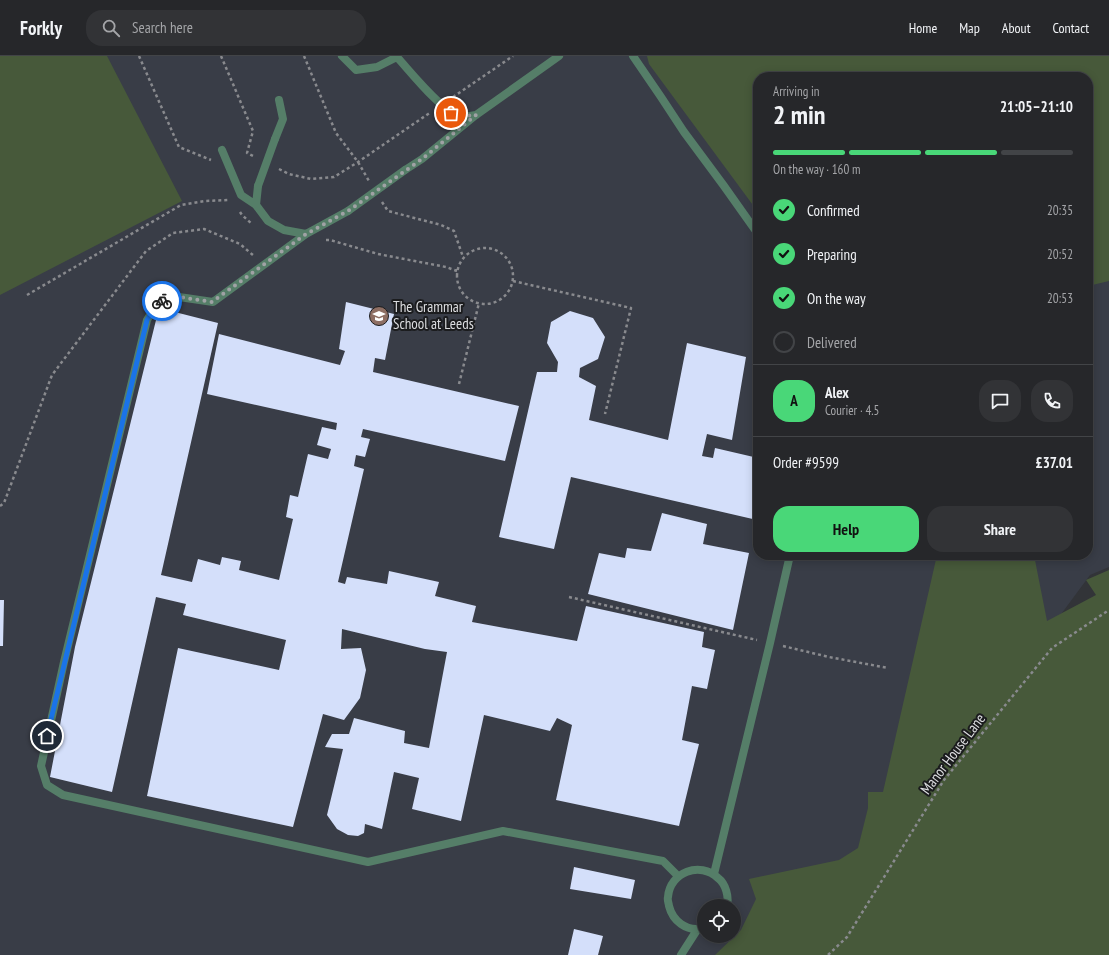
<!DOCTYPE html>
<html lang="en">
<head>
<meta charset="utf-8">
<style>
	body { margin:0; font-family:"PT Sans Narrow",sans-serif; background:#323336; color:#f1f3f6; height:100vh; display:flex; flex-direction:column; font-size:15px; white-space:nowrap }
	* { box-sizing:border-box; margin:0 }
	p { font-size:13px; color:#a4a5a8 }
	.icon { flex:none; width:22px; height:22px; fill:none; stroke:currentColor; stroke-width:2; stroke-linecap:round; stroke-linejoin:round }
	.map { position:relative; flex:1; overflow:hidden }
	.drawer { position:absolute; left:753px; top:16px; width:340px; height:488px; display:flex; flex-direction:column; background:#26272a; border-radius:16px; box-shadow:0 2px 10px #0003,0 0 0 1px #424447 }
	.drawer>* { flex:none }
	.buttons { position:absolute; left:697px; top:843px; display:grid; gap:8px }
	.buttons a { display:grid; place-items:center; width:44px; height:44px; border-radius:50%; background:#26272a; box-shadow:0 2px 10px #0003,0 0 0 1px #424447; font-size:20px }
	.pin { position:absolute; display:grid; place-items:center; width:34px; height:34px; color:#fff; margin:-17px; border:2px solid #fff; border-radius:50%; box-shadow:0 1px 4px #0007 }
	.courier { position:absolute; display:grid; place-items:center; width:40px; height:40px; margin:-20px; border:3px solid #1a73e8; border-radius:50%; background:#fff; color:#222; box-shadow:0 1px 5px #0007 }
	.head em { font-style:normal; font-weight:600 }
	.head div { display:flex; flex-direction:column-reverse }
	.head { display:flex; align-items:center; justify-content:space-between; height:68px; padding:0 20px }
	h1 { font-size:26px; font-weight:600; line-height:30px }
	.bar { display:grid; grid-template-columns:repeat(4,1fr); gap:6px 4px; align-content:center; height:48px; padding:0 20px }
	.bar i { height:5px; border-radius:3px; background:#424447 }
	.bar .selected { background:#49d778 }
	.bar p { grid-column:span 4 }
	.line { display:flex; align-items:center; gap:10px; padding:0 20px; border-top:1px solid #424447 }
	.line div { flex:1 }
	.round { display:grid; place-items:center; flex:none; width:42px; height:42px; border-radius:16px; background:#323336 }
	ol { padding:0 20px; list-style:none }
	li { display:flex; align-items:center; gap:12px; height:44px }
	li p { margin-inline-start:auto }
	li .icon { padding:4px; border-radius:50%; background:#49d778; color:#111; stroke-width:4 }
	li:last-child { color:#a4a5a8 }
	li i { width:22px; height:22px; border:2px solid #424447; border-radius:50% }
	.action { display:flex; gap:8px; margin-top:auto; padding:8px 20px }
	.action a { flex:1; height:46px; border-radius:16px; background:#49d778; color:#111; font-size:16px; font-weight:600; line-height:46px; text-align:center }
	.action a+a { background:#323336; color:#f1f3f6 }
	header { display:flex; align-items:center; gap:24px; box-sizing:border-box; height:56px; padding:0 20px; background:#26272a; border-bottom:1px solid #424447 }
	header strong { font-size:19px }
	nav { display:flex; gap:22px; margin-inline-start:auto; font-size:14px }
	.search { width:280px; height:36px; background:#323336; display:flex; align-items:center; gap:10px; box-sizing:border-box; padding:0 14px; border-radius:16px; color:#a4a5a8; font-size:15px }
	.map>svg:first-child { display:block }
	.built { fill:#393d47; fill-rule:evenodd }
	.green { fill:#47593a }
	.building { fill:#d4dffa }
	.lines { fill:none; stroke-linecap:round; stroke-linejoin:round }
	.path { stroke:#898a8e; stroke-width:2.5; stroke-dasharray:3 3; stroke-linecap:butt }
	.service { stroke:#557e68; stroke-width:8 }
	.service-bridge { stroke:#557e68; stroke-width:8 }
	.done { stroke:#a0a2a5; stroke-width:4; stroke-dasharray:0 7.2 }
	.route { stroke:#1a73e8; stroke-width:5 }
	.labels { text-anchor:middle; stroke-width:4; stroke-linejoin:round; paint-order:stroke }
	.poi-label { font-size:15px; fill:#dcdde0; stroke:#1b1c1e; text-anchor:start }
	.street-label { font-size:15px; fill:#dcdde0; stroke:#1b1c1e }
</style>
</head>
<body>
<header>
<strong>Forkly</strong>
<div class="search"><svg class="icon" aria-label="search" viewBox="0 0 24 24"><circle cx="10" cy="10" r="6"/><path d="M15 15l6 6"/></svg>Search here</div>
<nav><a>Home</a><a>Map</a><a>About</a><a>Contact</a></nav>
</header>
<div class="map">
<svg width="1109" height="899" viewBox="0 0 1109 899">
	<rect width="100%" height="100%" fill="#323438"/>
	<path class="built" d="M0,0H1109V511L1090,519L980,668L802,899H0ZM758,21H1088V499H758ZM704,850H734V880H704Z"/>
	<path class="green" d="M0,0H107L182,145L0,239Z
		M647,0H1109V225L1088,230V21H758V156L649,8Z
		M937,499H1034L1047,565L1096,539L1086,524L1109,514V899H715L741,874L756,843L749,823L839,804L858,792L868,752V736H883Z"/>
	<path class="building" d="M346,246L394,258L385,304L375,302L373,316L519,350L505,405L363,373L361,381L370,383L365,401L356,399L354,410L364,413L338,526L345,528L347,521L387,528L389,515L439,526L435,540L476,550L472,566L577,585L586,550L704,576L702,591L715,594L707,633L692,630L682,684L699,688L679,770L556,744L572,669L557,662L550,675L484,659L461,765L412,753L419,722L394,716L382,773L365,768L364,777L358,780L348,779L337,773L327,759L343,693L325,691L332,678H349L354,662L405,675L404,687L429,692L447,596L425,593L342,573L341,593L361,592L366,614L360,642L344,664L323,658L293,771L147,740L178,592L279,614L286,584L183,559L186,548L156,541L112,736L50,721L75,591L159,252L218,267L161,519L192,526L198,503L220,509L222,501L241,505L239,514L279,524L293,463L286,461L290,439L298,441L308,398L328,403L331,393L317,389L322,371L336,374L337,367L207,338L219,278L340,309L345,295L339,293Z
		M570,255L593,262L605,281L598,303L580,312L579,321L596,330L589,364L668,384L687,287L746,301L732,384L707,378L702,400L713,402L715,392L758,402V457L757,464L571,421L554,493L499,481L537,316H557L558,306L547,287L551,266Z
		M662,457L707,468L703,488L749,497L733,574L588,538L599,497L625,502L627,492L651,495Z
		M0,544H4L3,590H0Z
		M574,811L635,824L631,843L570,833Z
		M574,873L603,880L598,899H568Z"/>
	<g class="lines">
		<path class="path" d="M139,0L179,91L211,104
			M221,0L253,75L247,97L255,101
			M304,0L336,77L358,106L369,125
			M453,41L513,0
			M279,113L289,118L311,123L334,121L358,106L431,56
			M382,146L388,155L441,169L454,175L463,201
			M240,156L242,159L252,168
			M326,184H330L378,198L446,211L457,215
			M457 220a28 28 0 1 1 56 0a28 28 0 1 1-56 0Z
			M513,225L631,252L605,358
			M27,239L181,149L205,145L229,144
			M459,328L479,247
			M0,450L4,447L52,319L146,195L173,177L204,173L240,188L254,200
			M569,541L757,584
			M783,590L829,601L888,612
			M828,899L847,881L944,724L1052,592L1109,554"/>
		<path class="service" d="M342,0L356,14L377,11L397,1C409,14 444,58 460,60C465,61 471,60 476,59
			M633,0L661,41L684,76L724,130L758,178
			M275,83L283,63L279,44
			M222,94L241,139L256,149L268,165L284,174L306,178L348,155
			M405,114L422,103L476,59L559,0
			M256,149L258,130
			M306,178L213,246L179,241L158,246L147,264L64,606L41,710L47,729L63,739L368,806L503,775L663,805L678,820
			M714,818L770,587L790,499
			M704,872C696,874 688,873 681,868C674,863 671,858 669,850C669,848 667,844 668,841C670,816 700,805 718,822C726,828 729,841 727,850
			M681,899L697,874"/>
		<path class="service-bridge" d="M258,130L275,83
			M348,155L405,114"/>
	</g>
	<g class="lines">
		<path class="done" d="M162,245L179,241L212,246L306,178L348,155L422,103L476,59L460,60L451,57"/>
		<path class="route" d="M47,680L147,264L158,246L162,245"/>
	</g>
	<defs>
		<g id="school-disc" transform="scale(1)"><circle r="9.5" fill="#8d6e63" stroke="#1b1c1e"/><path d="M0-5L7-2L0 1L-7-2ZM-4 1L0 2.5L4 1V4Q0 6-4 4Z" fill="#fff"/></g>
	</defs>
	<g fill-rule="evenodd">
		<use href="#school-disc" x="379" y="260"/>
	</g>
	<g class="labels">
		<g class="poi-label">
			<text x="393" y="256">The Grammar<tspan x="393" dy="17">School at Leeds</tspan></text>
		</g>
		<g class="street-label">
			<text transform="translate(953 698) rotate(-53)" y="5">Manor House Lane</text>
		</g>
	</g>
</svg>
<div class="buttons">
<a><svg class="icon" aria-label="locate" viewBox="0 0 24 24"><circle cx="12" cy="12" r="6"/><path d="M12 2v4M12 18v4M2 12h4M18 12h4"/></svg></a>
</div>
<div class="pin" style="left:451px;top:57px;background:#ea580c"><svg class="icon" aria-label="bag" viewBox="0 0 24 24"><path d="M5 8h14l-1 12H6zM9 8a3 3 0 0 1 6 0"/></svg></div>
<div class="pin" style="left:47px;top:680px;background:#1f2937"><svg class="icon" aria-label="home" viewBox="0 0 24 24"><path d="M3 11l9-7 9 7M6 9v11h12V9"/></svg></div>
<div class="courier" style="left:162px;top:245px"><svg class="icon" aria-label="bike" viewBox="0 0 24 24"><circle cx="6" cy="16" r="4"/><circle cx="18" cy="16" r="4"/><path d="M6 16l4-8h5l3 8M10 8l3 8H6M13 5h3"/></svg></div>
<section class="drawer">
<div class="head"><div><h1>2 min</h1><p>Arriving in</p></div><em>21:05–21:10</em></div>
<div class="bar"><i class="selected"></i><i class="selected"></i><i class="selected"></i><i></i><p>On the way · 160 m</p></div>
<ol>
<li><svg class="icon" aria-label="check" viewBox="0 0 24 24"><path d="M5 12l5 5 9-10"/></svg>Confirmed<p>20:35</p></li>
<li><svg class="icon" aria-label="check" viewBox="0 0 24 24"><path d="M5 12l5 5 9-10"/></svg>Preparing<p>20:52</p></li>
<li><svg class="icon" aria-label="check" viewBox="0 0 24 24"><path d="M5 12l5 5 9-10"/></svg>On the way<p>20:53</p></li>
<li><i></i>Delivered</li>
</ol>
<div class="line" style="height:72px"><b class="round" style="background:#49d778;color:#111">A</b><div><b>Alex</b><p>Courier · 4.5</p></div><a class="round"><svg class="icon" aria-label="chat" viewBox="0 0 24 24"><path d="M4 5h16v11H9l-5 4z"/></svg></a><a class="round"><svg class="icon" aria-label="phone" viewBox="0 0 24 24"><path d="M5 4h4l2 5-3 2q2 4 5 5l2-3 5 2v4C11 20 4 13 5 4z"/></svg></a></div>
<div class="line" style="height:52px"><div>Order #9599</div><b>£37.01</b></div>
<div class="action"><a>Help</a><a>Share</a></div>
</section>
</div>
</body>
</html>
